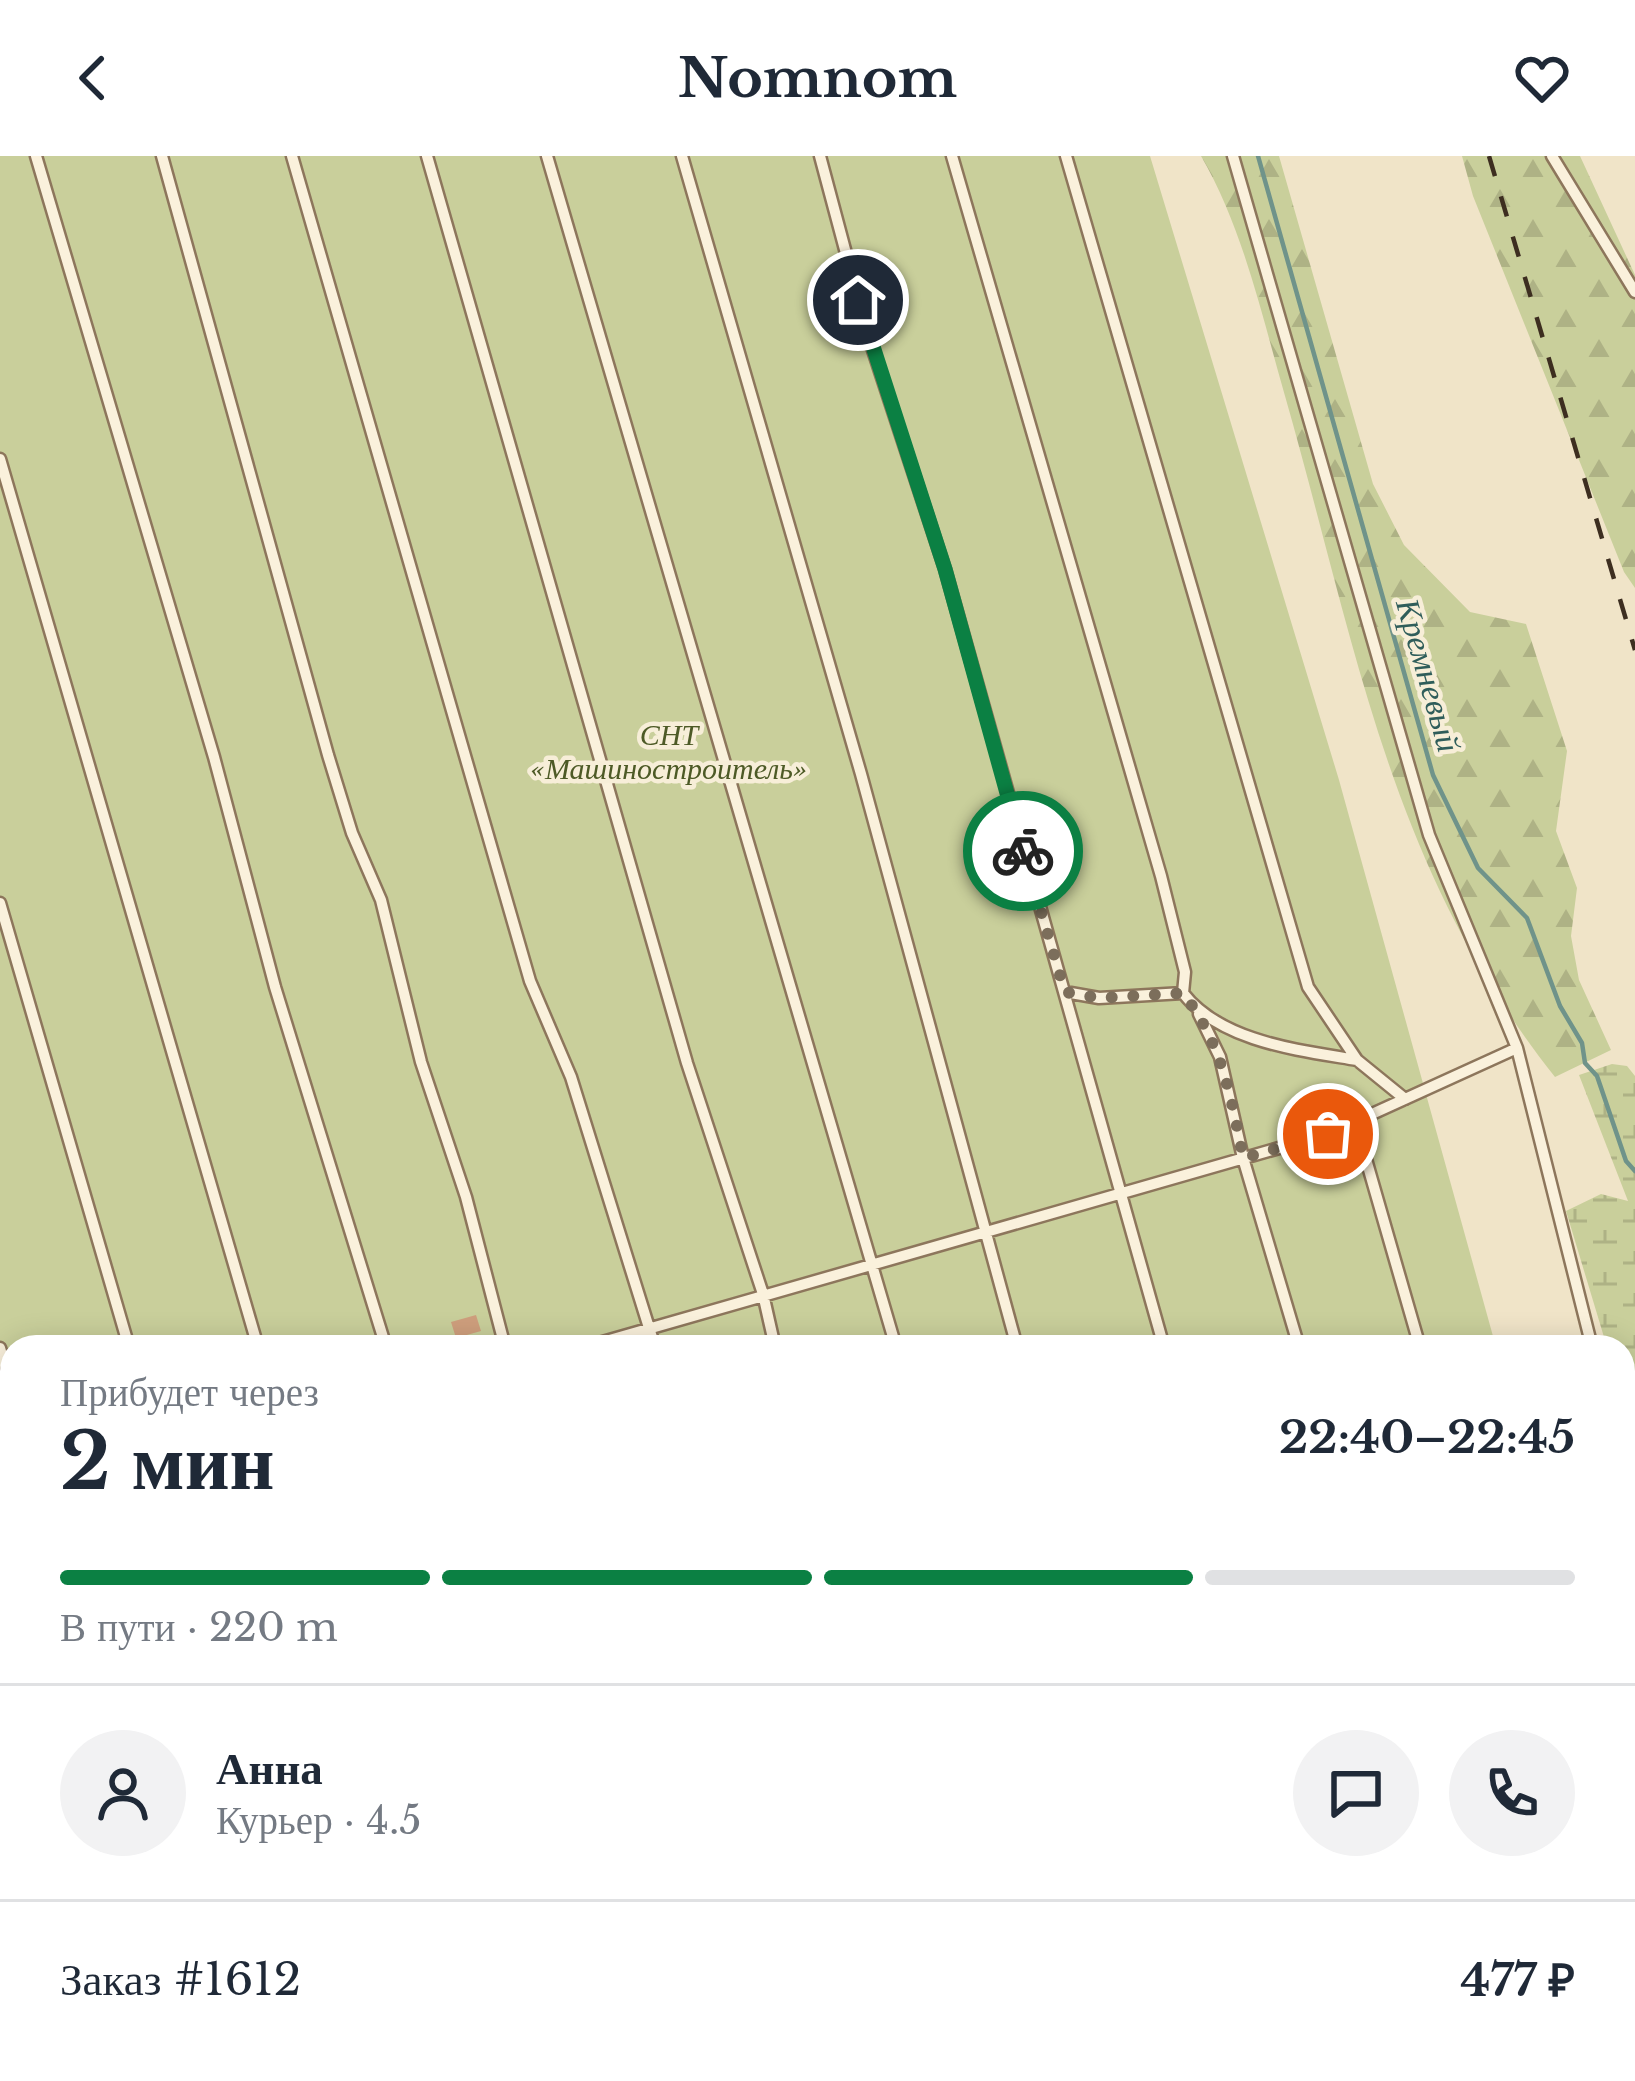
<!DOCTYPE html>
<html lang="ru">
<head>
<meta charset="utf-8">
<style>
	body { margin:0; font-family:"Libre Baskerville",serif; background:#f2f2f3; color:#1f2937; height:100vh; display:flex; flex-direction:column; font-size:45px; white-space:nowrap }
	* { box-sizing:border-box; margin:0 }
	p { font-size:39px; color:#747a83 }
	.icon { flex:none; width:66px; height:66px; fill:none; stroke:currentColor; stroke-width:2; stroke-linecap:round; stroke-linejoin:round }
	.map { position:relative; flex:1; overflow:hidden }
	.sheet { position:absolute; left:0px; top:1179px; width:1635px; height:747px; display:flex; flex-direction:column; background:#fff; border-radius:36px 36px 0 0; box-shadow:0 6px 30px #0003 }
	.sheet>* { flex:none }
	.pin { position:absolute; display:grid; place-items:center; width:102px; height:102px; color:#fff; margin:-51px; border:6px solid #fff; border-radius:50%; box-shadow:0 3px 12px #0007 }
	.courier { position:absolute; display:grid; place-items:center; width:120px; height:120px; margin:-60px; border:9px solid #0b8043; border-radius:50%; background:#fff; color:#222; box-shadow:0 3px 15px #0007 }
	.summary em { font-style:normal; font-weight:800 }
	.summary div { display:flex; flex-direction:column-reverse }
	.summary { display:flex; align-items:center; justify-content:space-between; height:204px; padding:0 60px }
	h1 { font-size:78px; font-weight:800; line-height:90px }
	.bar { display:grid; grid-template-columns:repeat(4,1fr); gap:18px 12px; align-content:center; height:144px; padding:0 60px }
	.bar i { height:15px; border-radius:9px; background:#e0e1e3 }
	.bar .current { background:#0b8043 }
	.bar p { grid-column:span 4 }
	.line { display:flex; align-items:center; gap:30px; padding:0 60px; border-top:3px solid #e0e1e3 }
	.line div { flex:1 }
	.round { display:grid; place-items:center; flex:none; width:126px; height:126px; border-radius:63px; background:#f2f2f3 }
	header { display:flex; justify-content:space-between; align-items:center; height:156px; padding:0 60px; background:#fff; font-size:54px; font-weight:800 }
	.map>svg:first-child { display:block }
	.forest { fill:url(#forest-firs) }
	.wetland { fill:url(#wetland-marsh) }
	.garden { fill:#c9cf9b }
	.lines { fill:none; stroke-linecap:round; stroke-linejoin:round }
	.stream { stroke:#6f938a; stroke-width:4.5 }
	.building { fill:#cf9f7d }
	.service-casing { stroke:#8d765c; stroke-width:15 }
	.service { stroke:#faf1dc; stroke-width:10 }
	.rail { stroke:#3d2e20; stroke-width:4.5; stroke-dasharray:21 21; stroke-linecap:butt }
	.done { stroke:#7c6e5b; stroke-width:12; stroke-dasharray:0 21.6 }
	.route { stroke:#0b8043; stroke-width:15 }
	.labels { text-anchor:middle; stroke-width:9; stroke-linejoin:round; paint-order:stroke }
	.park-label { font-size:30px; font-style:italic; fill:#4d5a26; stroke:#f7eed8 }
	.water-label { font-size:33px; font-style:italic; fill:#2f5d5a; stroke:#f7eed8 }
</style>
</head>
<body>
<header><svg class="icon" aria-label="back" viewBox="0 0 24 24"><path d="M15 5l-7 7 7 7"/></svg>Nomnom<svg class="icon" aria-label="heart" viewBox="0 0 24 24"><path d="M12 20l-8-8c-3-5 5-10 8-4 3-6 11-1 8 4z"/></svg></header>
<div class="map">
<svg width="1635" height="1925" viewBox="0 0 1635 1925">
	<defs>
		<pattern id="forest-firs" width="22" height="20" patternUnits="userSpaceOnUse" patternTransform="scale(3)"><rect width="22" height="20" fill="#c9cf9b"/><path d="M5 1l3.5 6h-7zM16 11l3.5 6h-7z" fill="#aeb285"/></pattern>
		<pattern id="wetland-marsh" width="20" height="14" patternUnits="userSpaceOnUse" patternTransform="scale(3)"><rect width="20" height="14" fill="#c9cf9b"/><path d="M1 5h8M5 5V1M11 12h8M15 12V8" fill="none" stroke="#aeb285"/></pattern>
	</defs>
	<rect width="100%" height="100%" fill="#f0e4c8"/>
	<path class="forest" d="M1201,0H1279L1373,328L1404,389L1470,456L1526,468L1567,595L1556,675L1577,732L1571,780L1579,824L1611,894L1555,921C1389,712 1356,488 1285,240C1262,160 1243,72 1201,0Z
		M1462,0H1580L1635,119V432L1624,416L1473,40Z"/>
	<path class="wetland" d="M1612,908L1627,910L1635,920V1296L1623,1251V1191H1607L1566,1055L1601,1038L1628,1045L1579,919Z"/>
	<path class="garden" d="M0,0H1150L1339,624L1496,1191H12V1914H1623V1623L1635,1664V1925H0Z"/>
	<g class="lines">
		<path class="stream" d="M1258,0L1433,619L1478,712L1527,762L1560,850L1582,887L1585,907L1597,920L1626,1005L1635,1015
			M1623,1659L1635,1634
			M1419,1925L1420,1914"/>
	</g>
	<path class="building" d="M476,1159L481,1175L456,1182L451,1166Z"/>
	<g class="lines">
		<g class="service-casing">
			<path id="service" d="M36,0L214,601L275,831L386,1191
				M162,0L328,599L352,677L381,744L421,906L466,1041L505,1191
				M292,0L530,825L571,921L655,1191
				M427,0L687,907L763,1138L775,1191
				M547,0L896,1191
				M682,0L861,618L1017,1191
				M820,0L867,176L945,413L1164,1191
				M952,0L1161,720L1185,816L1183,837
				M1066,0L1308,831L1357,904L1405,943
				M1552,0L1635,136
				M0,303L258,1191
				M0,747L129,1191
				M1065,836L1099,842L1183,837C1221,886 1298,894 1357,904
				M1199,858L1220,901L1243,1002L1299,1191
				M1517,892L1592,1191
				M1355,965L1420,1191
				M585,1191L1328,978L1517,892L1429,679L1233,0
				M0,1192L12,1233
				M1623,1303L1635,1346
				M0,1362L12,1358
				M0,1749L12,1786
				M1623,1898L1630,1925
				M52,1914L56,1925
				M172,1914L175,1925
				M295,1914L298,1925
				M419,1914L422,1925
				M437,1914L440,1925
				M559,1914L562,1925
				M678,1914L682,1925
				M802,1914L805,1925
				M821,1914L824,1925
				M1002,1914L1005,1925
				M1123,1914L1126,1925
				M1218,1914L1223,1925
				M1339,1914L1342,1925
				M1508,1914L1511,1925"/>
		</g>
		<use href="#service" class="service"/>
		<path class="rail" d="M1489,0L1635,494"/>
	</g>
	<g class="lines">
		<path class="done" d="M1023,695L1065,836L1099,842L1183,837C1221,886 1232,942 1243,1002L1328,978"/>
		<path class="route" d="M858,144L945,413L1023,695"/>
	</g>
	<g class="labels">
		<g class="park-label">
			<text x="669" y="589">СНТ<tspan x="669" dy="34">«Машиностроитель»</tspan></text>
		</g>
		<g class="water-label">
			<text transform="translate(1429 519) rotate(74)" y="12">Кремневый</text>
		</g>
	</g>
</svg>
<div class="pin" style="left:1328px;top:978px;background:#ea580c"><svg class="icon" aria-label="bag" viewBox="0 0 24 24"><path d="M5 8h14l-1 12H6zM9 8a3 3 0 0 1 6 0"/></svg></div>
<div class="pin" style="left:858px;top:144px;background:#1f2937"><svg class="icon" aria-label="home" viewBox="0 0 24 24"><path d="M3 11l9-7 9 7M6 9v11h12V9"/></svg></div>
<div class="courier" style="left:1023px;top:695px"><svg class="icon" aria-label="bike" viewBox="0 0 24 24"><circle cx="6" cy="16" r="4"/><circle cx="18" cy="16" r="4"/><path d="M6 16l4-8h5l3 8M10 8l3 8H6M13 5h3"/></svg></div>
<section class="sheet">
<div class="summary"><div><h1>2 мин</h1><p>Прибудет через</p></div><em>22:40–22:45</em></div>
<div class="bar"><i class="current"></i><i class="current"></i><i class="current"></i><i></i><p>В пути · 220 m</p></div>
<div class="line" style="height:216px"><a class="round"><svg class="icon" aria-label="person" viewBox="0 0 24 24"><circle cx="12" cy="8" r="4"/><path d="M4 21q1-7 8-7t8 7"/></svg></a><div><b>Анна</b><p>Курьер · 4.5</p></div><a class="round"><svg class="icon" aria-label="chat" viewBox="0 0 24 24"><path d="M4 5h16v11H9l-5 4z"/></svg></a><a class="round"><svg class="icon" aria-label="phone" viewBox="0 0 24 24"><path d="M5 4h4l2 5-3 2q2 4 5 5l2-3 5 2v4C11 20 4 13 5 4z"/></svg></a></div>
<div class="line" style="height:156px"><div>Заказ #1612</div><b>477 ₽</b></div>
</section>
</div>
</body>
</html>
